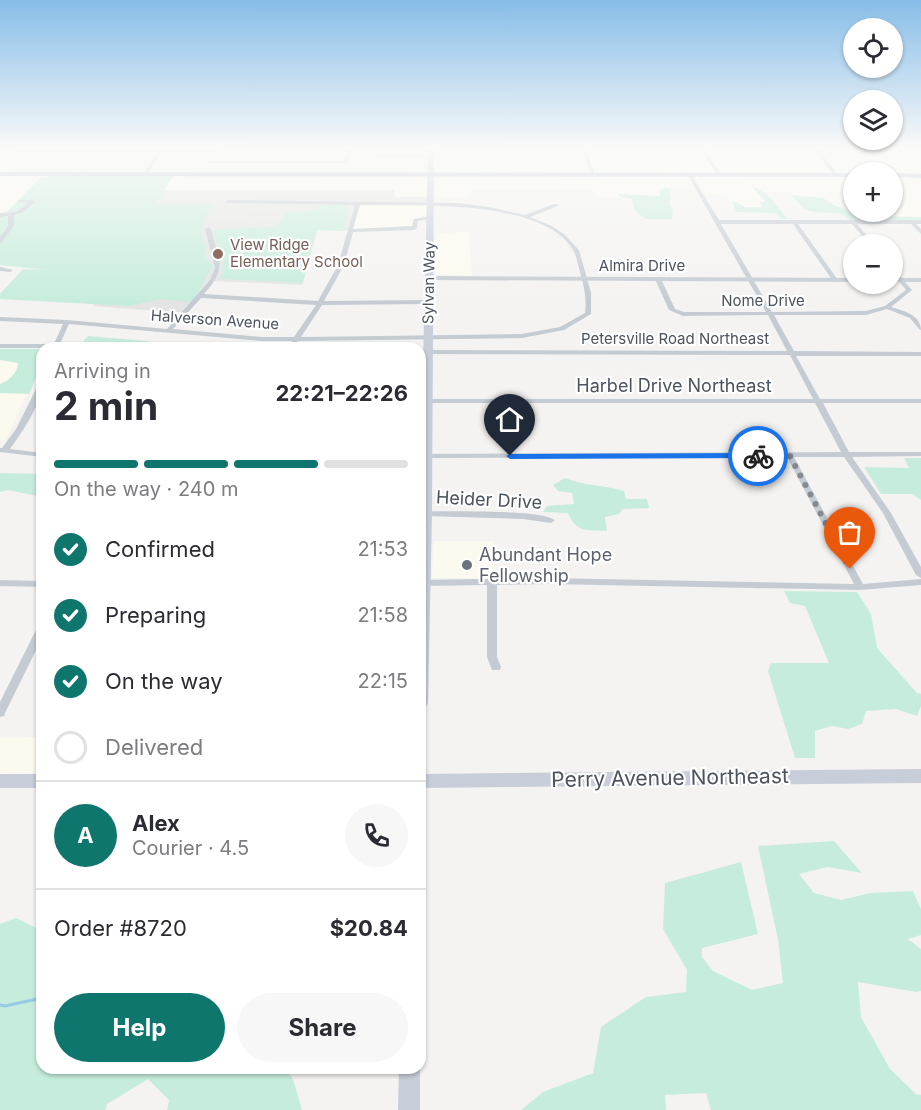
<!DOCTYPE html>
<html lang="en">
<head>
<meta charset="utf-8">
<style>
	body { margin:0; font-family:Inter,sans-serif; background:#f7f7f7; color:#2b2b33; height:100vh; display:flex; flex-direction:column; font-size:22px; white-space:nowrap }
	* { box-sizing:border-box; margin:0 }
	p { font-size:20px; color:#7c7c81 }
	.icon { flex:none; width:33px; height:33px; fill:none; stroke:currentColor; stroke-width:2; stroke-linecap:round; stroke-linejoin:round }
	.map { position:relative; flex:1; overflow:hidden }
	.panel { position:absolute; left:36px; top:342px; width:390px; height:732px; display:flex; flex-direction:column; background:#fff; border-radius:18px; box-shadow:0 2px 4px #0004 }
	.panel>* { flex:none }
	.buttons { position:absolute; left:843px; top:18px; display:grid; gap:12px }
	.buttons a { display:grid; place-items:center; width:60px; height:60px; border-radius:50%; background:#fff; box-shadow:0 2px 4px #0004; font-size:30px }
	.pin { position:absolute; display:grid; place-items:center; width:51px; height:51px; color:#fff; margin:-62px -26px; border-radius:50% 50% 50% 0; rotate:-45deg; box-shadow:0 0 6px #0007 }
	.pin .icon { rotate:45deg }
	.courier { position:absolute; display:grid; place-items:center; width:60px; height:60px; margin:-30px; border:4px solid #1a73e8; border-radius:50%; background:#fff; color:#222; box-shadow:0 2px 8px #0007 }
	.overview em { font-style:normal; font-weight:700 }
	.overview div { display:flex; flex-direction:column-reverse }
	.overview { display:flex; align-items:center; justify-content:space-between; height:102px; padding:0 18px }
	h1 { font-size:39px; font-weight:700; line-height:45px }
	.bar { display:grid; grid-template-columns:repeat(4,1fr); gap:9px 6px; align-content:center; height:72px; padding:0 18px }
	.bar i { height:8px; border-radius:4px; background:#e1e1e2 }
	.bar .active { background:#0f766e }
	.bar p { grid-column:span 4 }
	.line { display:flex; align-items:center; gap:15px; padding:0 18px; border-top:2px solid #e1e1e2 }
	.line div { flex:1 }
	.round { display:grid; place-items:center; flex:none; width:63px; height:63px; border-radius:32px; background:#f7f7f7 }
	ol { padding:0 18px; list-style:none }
	li { display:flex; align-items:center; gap:18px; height:66px }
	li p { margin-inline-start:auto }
	li .icon { padding:6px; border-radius:50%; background:#0f766e; color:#fff; stroke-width:4 }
	li:last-child { color:#7c7c81 }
	li i { width:33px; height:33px; border:3px solid #e1e1e2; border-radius:50% }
	.button { display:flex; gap:12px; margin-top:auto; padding:12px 18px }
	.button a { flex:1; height:69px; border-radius:36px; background:#0f766e; color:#fff; font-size:24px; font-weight:700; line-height:69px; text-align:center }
	.button a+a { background:#f7f7f7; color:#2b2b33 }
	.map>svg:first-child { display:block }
	.commercial { fill:#fcfaef }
	.education { fill:#e5e4e4 }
	.green { fill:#c6eddb }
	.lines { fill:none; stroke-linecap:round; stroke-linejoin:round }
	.stream { stroke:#96cae7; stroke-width:3 }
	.minor { fill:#c4cbd2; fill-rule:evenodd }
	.tertiary { fill:#c4cbd2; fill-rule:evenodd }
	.secondary { fill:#c7cdd9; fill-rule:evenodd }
	.primary { fill:#b5bece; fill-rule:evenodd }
	.route { fill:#1a73e8 }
	.done { stroke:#868b92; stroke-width:6; stroke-dasharray:0 10.8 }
	.education-dot { fill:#8d6e63; stroke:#fff; stroke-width:2 }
	.worship-dot { fill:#6b7280; stroke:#fff; stroke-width:2 }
	.labels { text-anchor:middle; stroke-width:4.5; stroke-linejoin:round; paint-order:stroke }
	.far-education-label { font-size:15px; fill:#785e54; stroke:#fff; text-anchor:start }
	.far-street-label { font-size:15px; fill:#4b535f; stroke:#fff }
	.street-label { font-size:18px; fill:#4b535f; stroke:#fff }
	.worship-label { font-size:18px; fill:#5b616d; stroke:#fff; text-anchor:start }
	.near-street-label { font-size:21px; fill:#4b535f; stroke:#fff }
</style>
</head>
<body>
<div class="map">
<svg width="921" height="1110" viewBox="0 0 921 1110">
	<rect width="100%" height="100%" fill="#f4f3f2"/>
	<path class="commercial" d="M433,147H578L587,171L433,172Z
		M736,147H921V173L599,171L593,170L586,149L615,148L616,152L676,151L682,161L745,162Z
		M0,153H33L6,172H0Z
		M441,175L853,177L854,212H892L893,177H918L921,178V225L858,224L847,210H806L799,199L788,192H763L776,211H738L727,195H699L695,188H661L664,197H598L595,190H472L464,198H435V188L438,184V177Z
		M0,176H41L6,214H0Z
		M173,176H426L427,197H394L395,190H164Z
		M358,203L430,205V218L415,220L414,228L350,231Z
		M469,232L472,276L436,274V233Z
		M0,350H42L29,389L6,439L0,441Z
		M434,541H493L494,578H432Z
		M42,737V773L0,774V738Z"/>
	<path class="education" d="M164,190H395V197H430V205L358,203L350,231L317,230L302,285L213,281L184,313L93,306Z"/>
	<path class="green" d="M50,176H173L156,204H211L201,231L207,253L204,254L213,266L192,302L161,299L129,306L0,299V294L23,269L47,270L0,265V214L6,213L40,178Z
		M664,188L672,189L668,192L671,197L669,203L673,211L672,219H645L635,210L632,199L619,196L618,194L660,196L659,190Z
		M757,188L771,198L786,218H803L781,219L776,213L736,212L732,200L745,207H762L760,203L765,201L754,189Z
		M791,195L823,198L834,205L861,216L921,217V221L850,220L840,213L813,212L804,209Z
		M320,205H349L346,214L349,215L343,231L317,230L303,283L220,279L223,263L212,230L272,227L281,222L286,212L316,211Z
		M88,336L147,341L174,348H84V340Z
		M0,349H42V363L29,394L0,393V384C9,381 18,372 18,363L0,360Z
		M904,458H921V500L912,494H881L864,467L909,468Z
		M0,473L42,474V497L8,490L0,492Z
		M565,478C584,486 604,485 624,491L626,499H647L649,508L623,509L619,514L605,517L607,531C588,530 576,533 568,513L543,512L547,506L574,504L572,493L558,491L553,485Z
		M784,591L857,592L871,614L877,648L917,693L921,694V706L917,716L896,709L866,711L862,724L848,729L832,726L815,731V758H795L768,671L771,663H829L805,606L790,603Z
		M834,841L862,873L827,867L799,874L814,893L841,900L870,893L913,891L921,909V935L908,939L921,949V991L916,992L858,982L861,1017L890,1069L916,1094L921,1095V1110H711L706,1093L665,1095L666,1110H521L543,1092L593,1073L601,1027L646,997L686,992L687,970L663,929L665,883L741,862L758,934L702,948V957L713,971L752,990L783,983L778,940L758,846Z
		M16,918L38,929L42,925V1068H285L293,1079L302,1110H167L169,1100L148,1079L107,1104L105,1110H0V924Z"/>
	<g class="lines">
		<path class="stream" d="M0,1005L5,1006L42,998"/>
		<path class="minor" d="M349,147H353L349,161L345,163H211L209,162L211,161H344Z
			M581,147H585L595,175L591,174Z
			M699,147H703L721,174V175H717Z
			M812,147H816L838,174V176H834Z
			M20,150H218L220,151L218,152H161L148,174L146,175L144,174L157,152H18Z
			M380,155H431L433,156L431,157H378Z
			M689,173L691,174L719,220H921V224H916L921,229V234L911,224H857L874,244H869L852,224H798L838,280L835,282L833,281L793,224H721L772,312L866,311L885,306L906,290L892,273V267L912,290L891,307C904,311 921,315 921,330L919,329L910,318L887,309L866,315H774L794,351L921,352V356H796L820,399H921V403H823L849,452H921V456L852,457L891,513L921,567V578L916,575L883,513L844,457H794L863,584L921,579V585L860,590L549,584L497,585V657L501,667L500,670H492L487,657V585L420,586V580L549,578L854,584L787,457L420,458V454L841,452L815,403H427L423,401L427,399H813L790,355L428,354L425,352L428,350L787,351L768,315L683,316L669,310L655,279L656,278L661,279L675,309L684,312H766L687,174Z
			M18,200H32L35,202L24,212L14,215V226L2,242L0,243V237L8,226V216L0,217V213L16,212L28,203L18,202Z
			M228,200L459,203L489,207L525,215L554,204H558V206L530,217L552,226L565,235L579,250L591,293V314L564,330L522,338L298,341L293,348H287L292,341H262L69,324L58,348H0V344H54L63,324L0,321V317L67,320L167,329L210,280L215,268L205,229L208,227L211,229C219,261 228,268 204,294L318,301L338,265L355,205L226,203L225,202ZM360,205C413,206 543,198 573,250C577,257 578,265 580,272C584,286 587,299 585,313L560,327L522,334L301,337L322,305L429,304L432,302L429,300L324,301L344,265L353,232L414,230L417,228L418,221L433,218L430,216L414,219L412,226L353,229ZM201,298L316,305L294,337H262L173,329Z
			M0,267L13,270L10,272L0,271Z
			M39,383H42C42,404 22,432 10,449L42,453V457L0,452V448H2L16,429Z
			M426,511C450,512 539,509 555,520L551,523L523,519L423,516L422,514Z
			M0,580L42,581V587L0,586Z
			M42,625V638L5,713L4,716L0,717V702L37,628L39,626Z"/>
		<path class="tertiary" d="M427,276L854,278V282L430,280L426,278Z
			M892,278H921V282H892Z"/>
		<path class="secondary" d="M428,147H434L432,514L428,703L426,707L420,709V495Z
			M921,769V783L420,788V774Z
			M0,774H42V788H0Z
			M420,1066V1110H398L399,1068H420Z"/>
		<path class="primary" d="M0,172L854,173V177L0,176Z
			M892,173L921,174V178L892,177Z"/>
	</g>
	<linearGradient id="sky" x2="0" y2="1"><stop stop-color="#87bde8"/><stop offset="0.49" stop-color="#fafaf9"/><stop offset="1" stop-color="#fafaf9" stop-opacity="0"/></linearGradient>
	<rect width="921" height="302" fill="url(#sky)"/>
	<path class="route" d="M758,453L763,456L761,458L510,459L506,456L510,454Z"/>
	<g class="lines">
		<path class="done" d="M758,456H790L850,569"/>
	</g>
	<circle class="education-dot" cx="218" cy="254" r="6"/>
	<circle class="worship-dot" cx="467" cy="565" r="6"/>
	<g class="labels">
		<g class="far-education-label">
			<text x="230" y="250">View Ridge<tspan x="230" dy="17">Elementary School</tspan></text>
		</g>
		<g class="far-street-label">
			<text x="642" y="271">Almira Drive</text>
			<text transform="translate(429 283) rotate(-89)" y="5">Sylvan Way</text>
			<text x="763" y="306">Nome Drive</text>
			<text transform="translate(215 320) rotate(4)" y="5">Halverson Avenue</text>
			<text x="675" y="344">Petersville Road Northeast</text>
		</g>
		<g class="street-label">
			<text x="674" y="392">Harbel Drive Northeast</text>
			<text transform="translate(489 500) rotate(3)" y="6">Heider Drive</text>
		</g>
		<g class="worship-label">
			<text x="479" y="561">Abundant Hope<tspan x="479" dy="21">Fellowship</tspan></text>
		</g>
		<g class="near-street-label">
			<text transform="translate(670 778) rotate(-1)" y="7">Perry Avenue Northeast</text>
		</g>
	</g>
</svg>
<div class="buttons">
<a><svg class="icon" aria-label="locate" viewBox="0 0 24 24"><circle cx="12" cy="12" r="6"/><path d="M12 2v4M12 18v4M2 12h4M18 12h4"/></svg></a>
<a><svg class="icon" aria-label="layers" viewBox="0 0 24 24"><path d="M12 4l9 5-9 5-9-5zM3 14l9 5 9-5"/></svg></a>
<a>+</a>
<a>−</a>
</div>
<div class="pin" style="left:850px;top:569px;background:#ea580c"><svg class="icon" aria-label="bag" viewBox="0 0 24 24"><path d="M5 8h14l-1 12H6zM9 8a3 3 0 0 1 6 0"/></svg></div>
<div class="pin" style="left:510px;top:456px;background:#1f2937"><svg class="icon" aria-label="home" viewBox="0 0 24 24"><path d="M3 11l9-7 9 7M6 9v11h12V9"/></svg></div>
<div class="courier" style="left:758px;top:456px"><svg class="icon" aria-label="bike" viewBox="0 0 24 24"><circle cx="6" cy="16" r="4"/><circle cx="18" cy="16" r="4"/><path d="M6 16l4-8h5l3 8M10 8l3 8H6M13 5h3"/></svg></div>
<section class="panel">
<div class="overview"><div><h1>2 min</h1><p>Arriving in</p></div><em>22:21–22:26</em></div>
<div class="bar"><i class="active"></i><i class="active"></i><i class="active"></i><i></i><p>On the way · 240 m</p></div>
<ol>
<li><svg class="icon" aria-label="check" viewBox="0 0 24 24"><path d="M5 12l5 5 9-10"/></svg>Confirmed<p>21:53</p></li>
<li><svg class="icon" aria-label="check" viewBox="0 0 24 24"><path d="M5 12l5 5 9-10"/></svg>Preparing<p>21:58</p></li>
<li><svg class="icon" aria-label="check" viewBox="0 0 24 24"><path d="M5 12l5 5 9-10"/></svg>On the way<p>22:15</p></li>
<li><i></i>Delivered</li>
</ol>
<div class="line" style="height:108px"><b class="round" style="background:#0f766e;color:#fff">A</b><div><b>Alex</b><p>Courier · 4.5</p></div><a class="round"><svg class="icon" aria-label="phone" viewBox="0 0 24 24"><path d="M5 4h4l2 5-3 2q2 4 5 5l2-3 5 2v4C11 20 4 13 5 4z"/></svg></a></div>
<div class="line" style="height:78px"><div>Order #8720</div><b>$20.84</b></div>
<div class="button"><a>Help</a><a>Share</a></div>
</section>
</div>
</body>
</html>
